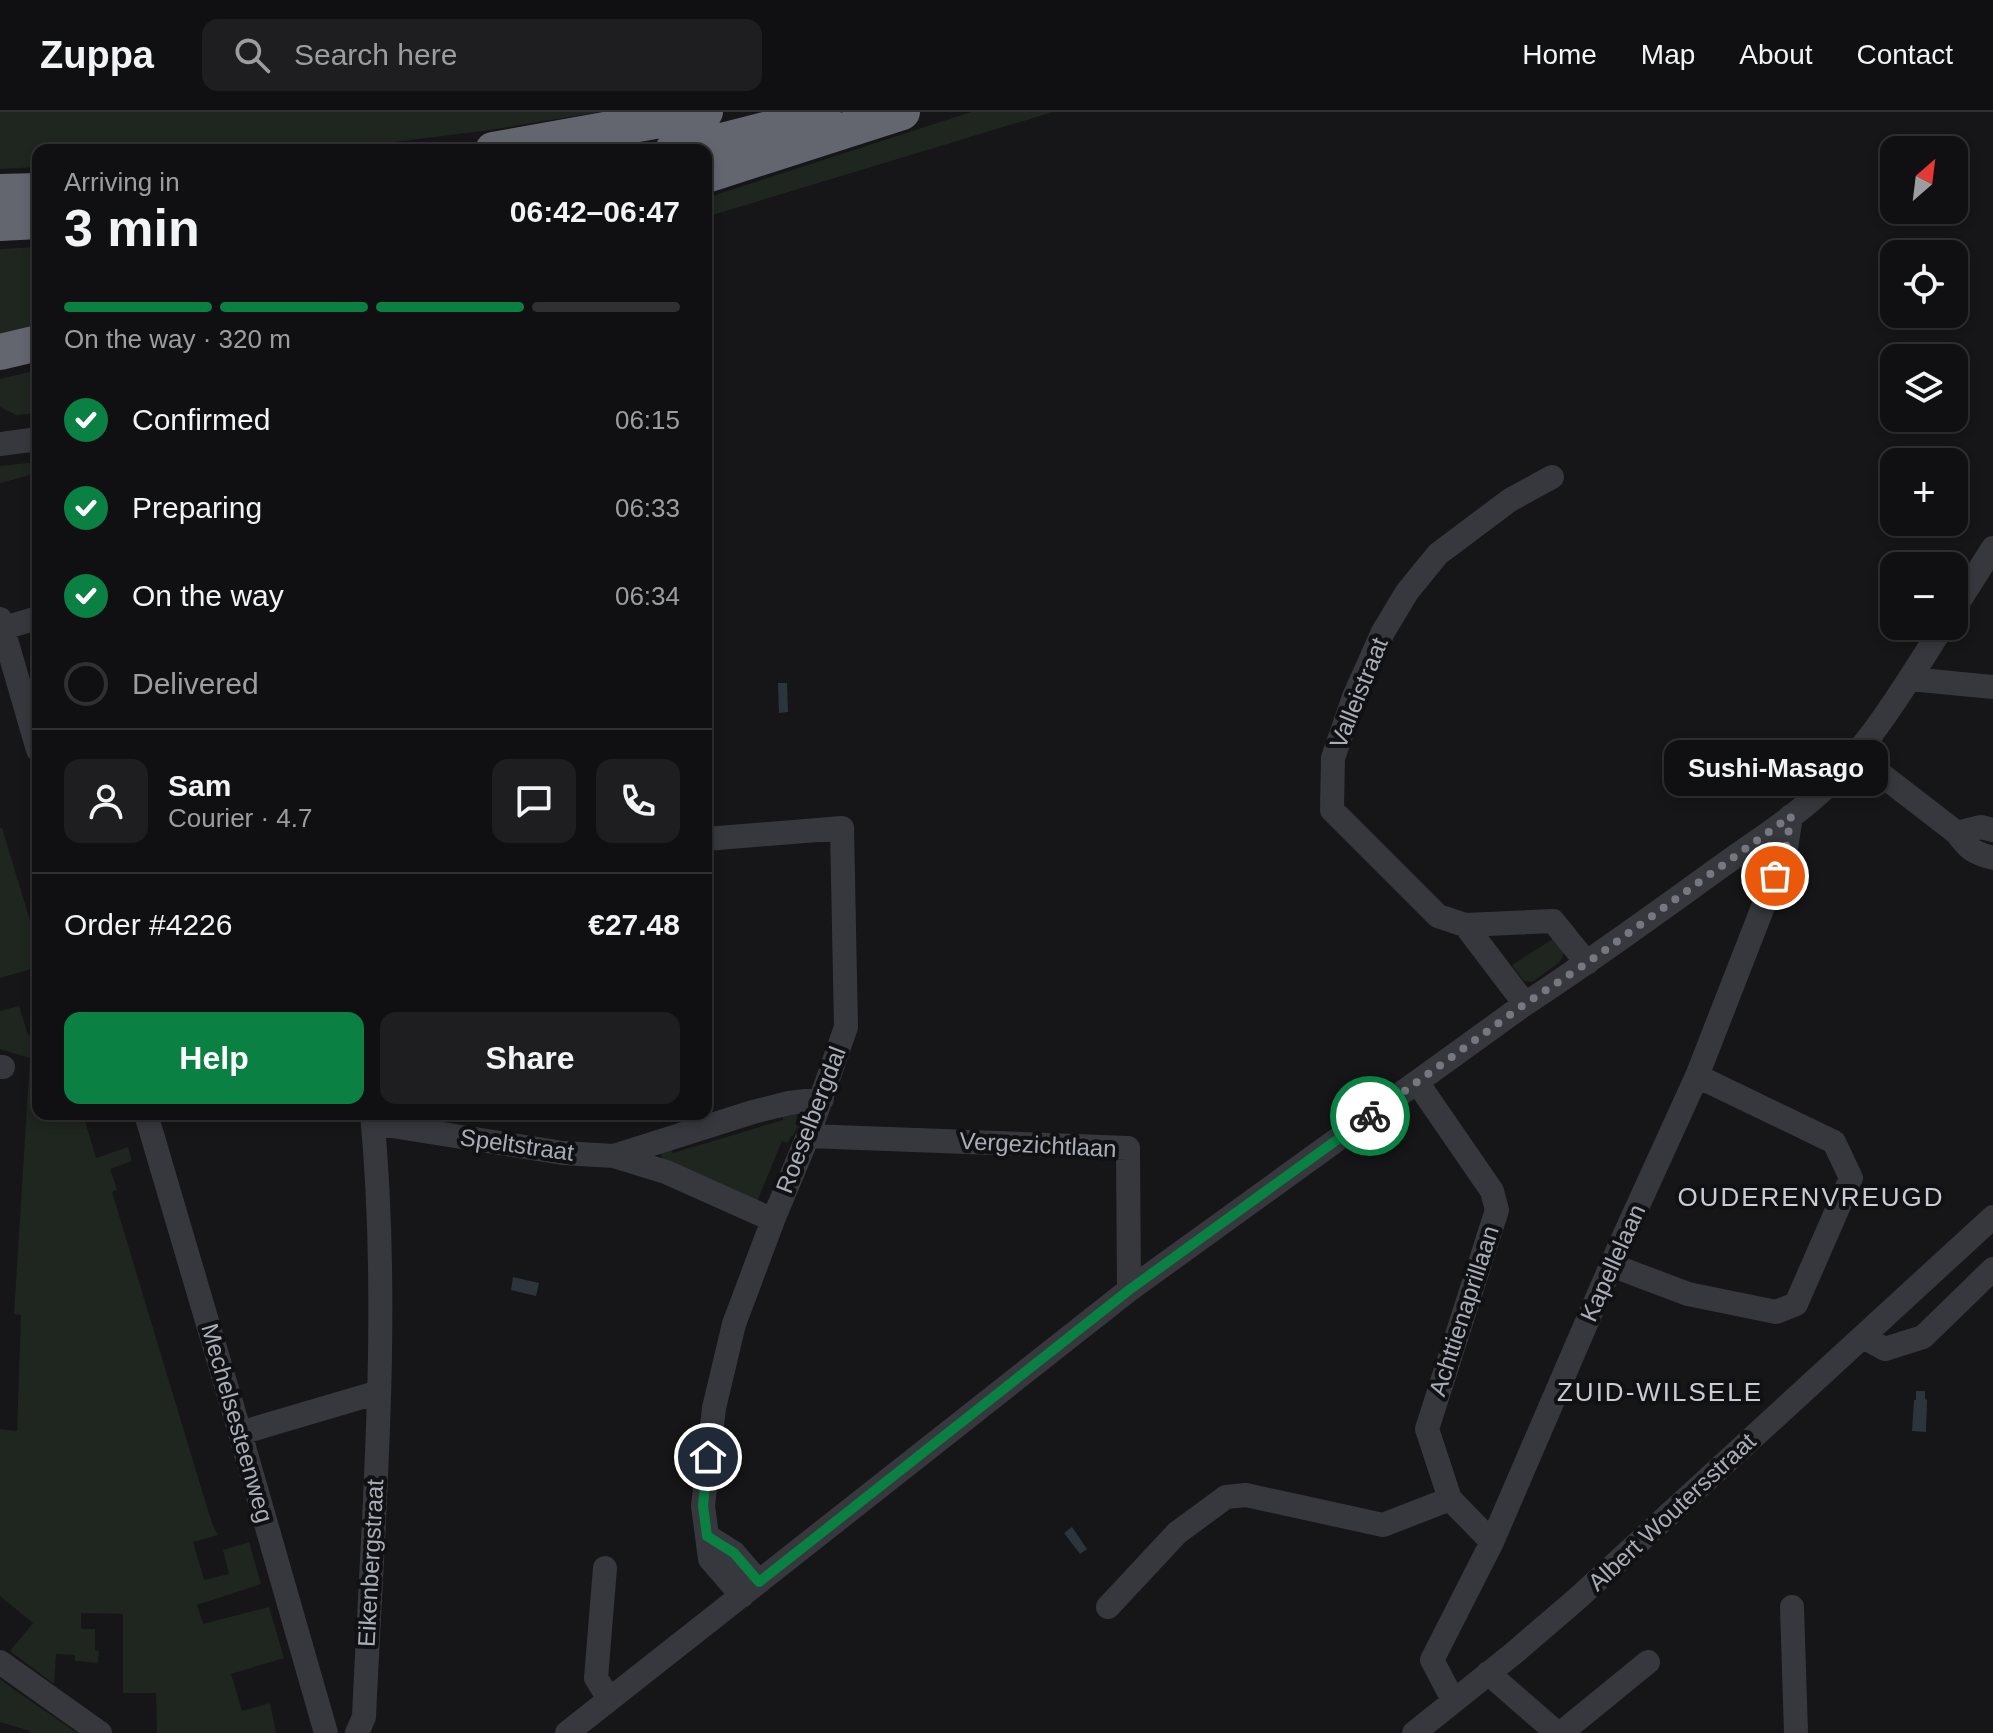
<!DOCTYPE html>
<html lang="en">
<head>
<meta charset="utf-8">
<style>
	body { margin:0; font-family:Helvetica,sans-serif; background:#1e1e20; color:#f1f3f6; height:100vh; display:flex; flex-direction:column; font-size:30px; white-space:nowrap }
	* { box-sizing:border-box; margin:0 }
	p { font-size:26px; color:#9c9d9f }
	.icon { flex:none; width:44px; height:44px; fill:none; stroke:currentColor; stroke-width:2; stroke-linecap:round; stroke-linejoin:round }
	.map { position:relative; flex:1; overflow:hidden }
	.side { position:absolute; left:32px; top:32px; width:680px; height:976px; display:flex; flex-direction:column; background:#101012; border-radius:16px; box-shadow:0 4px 12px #0003,0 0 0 2px #303032 }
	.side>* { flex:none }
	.needle { width:52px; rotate:28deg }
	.buttons { position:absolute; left:1880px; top:24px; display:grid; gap:16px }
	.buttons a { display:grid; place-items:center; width:88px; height:88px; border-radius:16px; background:#101012; box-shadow:0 4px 12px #0003,0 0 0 2px #303032; font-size:40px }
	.pin { position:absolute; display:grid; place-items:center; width:68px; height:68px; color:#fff; margin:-34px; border:4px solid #fff; border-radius:50%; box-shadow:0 2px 8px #0007 }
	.courier { position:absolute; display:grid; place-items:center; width:80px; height:80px; margin:-40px; border:6px solid #0b8043; border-radius:50%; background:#fff; color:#222; box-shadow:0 2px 10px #0007 }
	.bubble { position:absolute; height:56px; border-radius:16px; background:#101012; box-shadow:0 4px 12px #0003,0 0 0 2px #303032; font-size:26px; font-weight:700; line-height:56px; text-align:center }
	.headline em { font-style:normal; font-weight:700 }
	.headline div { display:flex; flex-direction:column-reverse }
	.headline { display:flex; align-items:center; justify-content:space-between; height:136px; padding:0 32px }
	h1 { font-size:52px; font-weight:700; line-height:60px }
	.bar { display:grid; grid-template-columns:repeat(4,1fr); gap:12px 8px; align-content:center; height:96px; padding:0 32px }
	.bar i { height:10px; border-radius:6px; background:#303032 }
	.bar .current { background:#0b8043 }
	.bar p { grid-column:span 4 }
	.line { display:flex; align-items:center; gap:20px; padding:0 32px; border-top:2px solid #303032 }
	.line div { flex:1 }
	.round { display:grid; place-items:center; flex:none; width:84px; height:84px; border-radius:16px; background:#1e1e20 }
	ol { padding:0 32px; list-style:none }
	li { display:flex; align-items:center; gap:24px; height:88px }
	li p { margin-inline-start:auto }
	li .icon { padding:8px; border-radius:50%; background:#0b8043; color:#fff; stroke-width:4 }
	li:last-child { color:#9c9d9f }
	li i { width:44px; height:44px; border:4px solid #303032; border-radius:50% }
	.action { display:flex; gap:16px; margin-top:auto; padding:16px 32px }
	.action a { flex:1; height:92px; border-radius:16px; background:#0b8043; color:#fff; font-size:32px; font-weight:700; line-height:92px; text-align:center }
	.action a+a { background:#1e1e20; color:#f1f3f6 }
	header { display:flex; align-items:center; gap:48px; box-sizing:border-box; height:112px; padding:0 40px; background:#101012; border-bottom:2px solid #303032 }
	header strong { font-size:38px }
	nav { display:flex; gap:44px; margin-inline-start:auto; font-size:28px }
	.search { width:560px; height:72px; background:#1e1e20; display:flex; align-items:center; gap:20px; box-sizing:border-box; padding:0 28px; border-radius:16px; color:#9c9d9f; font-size:30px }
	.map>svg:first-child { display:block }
	.green { fill:#1e261f }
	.water { fill:#2c353c }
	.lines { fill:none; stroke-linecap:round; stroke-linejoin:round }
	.minor { stroke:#37383d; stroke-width:24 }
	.highway { stroke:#63666e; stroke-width:36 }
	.done { stroke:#757880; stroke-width:8; stroke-dasharray:0 14.4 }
	.route { stroke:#0b8043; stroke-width:10 }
	.labels { text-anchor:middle; stroke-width:8; stroke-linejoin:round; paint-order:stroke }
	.street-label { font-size:24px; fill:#a8adb8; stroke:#111113 }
	.neighbourhood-label { font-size:26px; letter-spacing:2px; fill:#c9ccd4; stroke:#111113 }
</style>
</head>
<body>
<header>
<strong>Zuppa</strong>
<div class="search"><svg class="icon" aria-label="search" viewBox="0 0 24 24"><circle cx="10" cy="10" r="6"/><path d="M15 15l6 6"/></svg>Search here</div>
<nav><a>Home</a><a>Map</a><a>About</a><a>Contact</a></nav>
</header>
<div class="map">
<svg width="1993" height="1621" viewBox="0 0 1993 1621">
	<rect width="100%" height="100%" fill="#161618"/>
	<path class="green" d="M0,0H600L490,18L387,31L314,38H38V55L0,57Z
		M971,0H1053L706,105V86Z
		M38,135V221L0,230V137Z
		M38,258V301L16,303L0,295V267Z
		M38,350V361L0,371V354Z
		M0,716H2L38,835V855L0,866Z
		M1556,825L1563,835L1564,841L1560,850L1532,870L1524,869L1512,853Z
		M19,894L28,923L38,921V1002H83L96,1046L128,1035L132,1049L110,1057L117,1078L112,1080L209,1402L214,1416L218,1423L193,1430L204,1468L229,1462L223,1438L249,1430L261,1472L197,1493L203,1512L269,1495L284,1546L231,1562L242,1599L270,1591L276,1621H157L156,1581H123V1502L81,1501V1517H95V1538L99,1539L98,1551L75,1549V1543L56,1542L54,1572L10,1539L33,1511L0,1484V1317L17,1319L21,1203L14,1202L30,946L0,937V899Z
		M796,1002L800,1009L793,1024H791L788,1031L782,1029L756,1092L662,1048L661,1041L671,1036L673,1041L783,1008V1003Z
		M0,1567L9,1574L77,1621H30V1619L0,1610Z"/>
	<path class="water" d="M787,571L788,600L779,601L778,571Z
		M513,1165L539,1171L536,1184L511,1178Z
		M1916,1279H1925V1287L1927,1288L1926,1320L1912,1319L1914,1288H1916Z
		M1072,1415L1087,1437L1080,1442L1064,1421Z"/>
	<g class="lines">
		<path class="minor" d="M0,332L38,327
			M1954,497L1993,436
			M0,507L38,638
			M3,516L38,506
			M1910,567L1993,575
			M1856,643L1957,721C1968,737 1974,741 1993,746
			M1957,721L1981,715L1993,718
			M706,727L842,716L846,915L808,1024L773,1108L734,1212L714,1296L703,1394L710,1447L742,1484
			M1465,813L1553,809L1587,851
			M1525,892L1465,813L1438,804L1332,698L1333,646L1354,585L1383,520L1407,480L1438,442L1510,388L1552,365
			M0,955H3
			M1417,970L1492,1079L1497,1098L1427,1317L1450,1387L1492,1430
			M146,1002L240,1321L326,1621
			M373,1011L563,1041L614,1044L753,1000L789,991L822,987
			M808,1024L1128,1036L1129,1178
			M614,1044L666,1060L773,1108
			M1611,1153L1688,1182L1776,1200L1796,1192L1851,1066L1834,1030L1697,964
			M1863,1225L1885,1237L1923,1225L1993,1157
			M240,1321L379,1280
			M707,1424L734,1441L759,1470
			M605,1456L596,1566L609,1587
			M1108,1495L1177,1421L1226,1385L1246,1383L1383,1413L1450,1387
			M1792,1495L1796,1621
			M0,1550L100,1621
			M1488,1561L1557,1621
			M1453,1588L1432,1548L1492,1430L1620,1133L1697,964L1786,736L1791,704
			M357,1621L364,1605C373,1405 391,1202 372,1002
			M567,1621L1129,1178L1525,892C1591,849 1655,802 1719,756C1756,729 1797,704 1830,671C1875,625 1909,568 1943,514
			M1414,1621L1514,1541L1578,1486L1993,1105
			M1561,1621L1648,1550"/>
		<path class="highway" d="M493,38L705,0
			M673,38L726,28L823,3
			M706,63L902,0
			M0,80L38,79
			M0,111L38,109
			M0,240L38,231"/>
	</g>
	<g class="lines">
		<path class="done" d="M1370,1004L1525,892L1587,851L1791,704L1786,736L1775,764"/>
		<path class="route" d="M708,1345L703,1394L707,1424L734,1441L759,1470L1129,1178L1370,1004"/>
	</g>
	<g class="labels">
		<g class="street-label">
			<text transform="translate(1359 581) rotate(-68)" y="8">Valleistraat</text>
			<text transform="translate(811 1008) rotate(-69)" y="8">Roeselbergdal</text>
			<text transform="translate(517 1033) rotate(8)" y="8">Speltstraat</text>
			<text transform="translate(1038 1033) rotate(3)" y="8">Vergezichtlaan</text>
			<text transform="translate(1613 1151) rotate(-66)" y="8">Kapellelaan</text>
			<text transform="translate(1464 1199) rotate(-72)" y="8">Achttienaprillaan</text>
			<text transform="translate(237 1311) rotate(74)" y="8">Mechelsesteenweg</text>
			<text transform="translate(1672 1400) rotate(-43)" y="8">Albert Woutersstraat</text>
			<text transform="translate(371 1451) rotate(-87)" y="8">Eikenbergstraat</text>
		</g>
		<g class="neighbourhood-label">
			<text x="1811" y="1094">OUDERENVREUGD</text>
			<text x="1660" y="1289">ZUID-WILSELE</text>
		</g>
	</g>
</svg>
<div class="buttons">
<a><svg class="needle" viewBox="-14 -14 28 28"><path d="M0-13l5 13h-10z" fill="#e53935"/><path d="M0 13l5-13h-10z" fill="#9c9d9f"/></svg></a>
<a><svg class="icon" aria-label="locate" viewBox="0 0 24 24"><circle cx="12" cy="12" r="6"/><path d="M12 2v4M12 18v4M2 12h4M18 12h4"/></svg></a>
<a><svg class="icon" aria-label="layers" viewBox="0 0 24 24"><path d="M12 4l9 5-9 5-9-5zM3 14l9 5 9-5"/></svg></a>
<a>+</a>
<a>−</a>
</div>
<div class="pin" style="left:1775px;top:764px;background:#ea580c"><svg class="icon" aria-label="bag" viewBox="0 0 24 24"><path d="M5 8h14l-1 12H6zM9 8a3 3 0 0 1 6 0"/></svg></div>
<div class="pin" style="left:708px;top:1345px;background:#1f2937"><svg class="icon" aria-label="home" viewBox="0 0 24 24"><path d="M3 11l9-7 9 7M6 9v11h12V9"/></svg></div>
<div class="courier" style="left:1370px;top:1004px"><svg class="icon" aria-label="bike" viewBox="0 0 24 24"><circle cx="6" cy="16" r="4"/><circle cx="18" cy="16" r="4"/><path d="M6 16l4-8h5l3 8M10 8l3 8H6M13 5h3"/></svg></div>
<div class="bubble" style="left:1664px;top:628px;width:224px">Sushi-Masago</div>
<section class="side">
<div class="headline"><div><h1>3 min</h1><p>Arriving in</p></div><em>06:42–06:47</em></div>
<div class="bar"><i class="current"></i><i class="current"></i><i class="current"></i><i></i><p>On the way · 320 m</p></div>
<ol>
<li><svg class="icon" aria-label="check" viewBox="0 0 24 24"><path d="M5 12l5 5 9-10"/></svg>Confirmed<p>06:15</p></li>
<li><svg class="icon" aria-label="check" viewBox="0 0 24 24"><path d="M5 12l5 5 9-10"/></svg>Preparing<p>06:33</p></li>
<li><svg class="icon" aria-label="check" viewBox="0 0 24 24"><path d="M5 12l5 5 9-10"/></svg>On the way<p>06:34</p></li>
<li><i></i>Delivered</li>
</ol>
<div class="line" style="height:144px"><a class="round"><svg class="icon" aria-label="person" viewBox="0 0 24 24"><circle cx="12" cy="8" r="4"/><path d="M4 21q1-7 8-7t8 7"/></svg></a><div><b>Sam</b><p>Courier · 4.7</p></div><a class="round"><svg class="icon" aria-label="chat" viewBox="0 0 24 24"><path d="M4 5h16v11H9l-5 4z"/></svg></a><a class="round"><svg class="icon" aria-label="phone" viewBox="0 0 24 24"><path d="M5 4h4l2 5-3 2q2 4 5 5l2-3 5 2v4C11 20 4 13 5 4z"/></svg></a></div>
<div class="line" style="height:104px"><div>Order #4226</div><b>€27.48</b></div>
<div class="action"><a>Help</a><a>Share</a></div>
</section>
</div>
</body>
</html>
